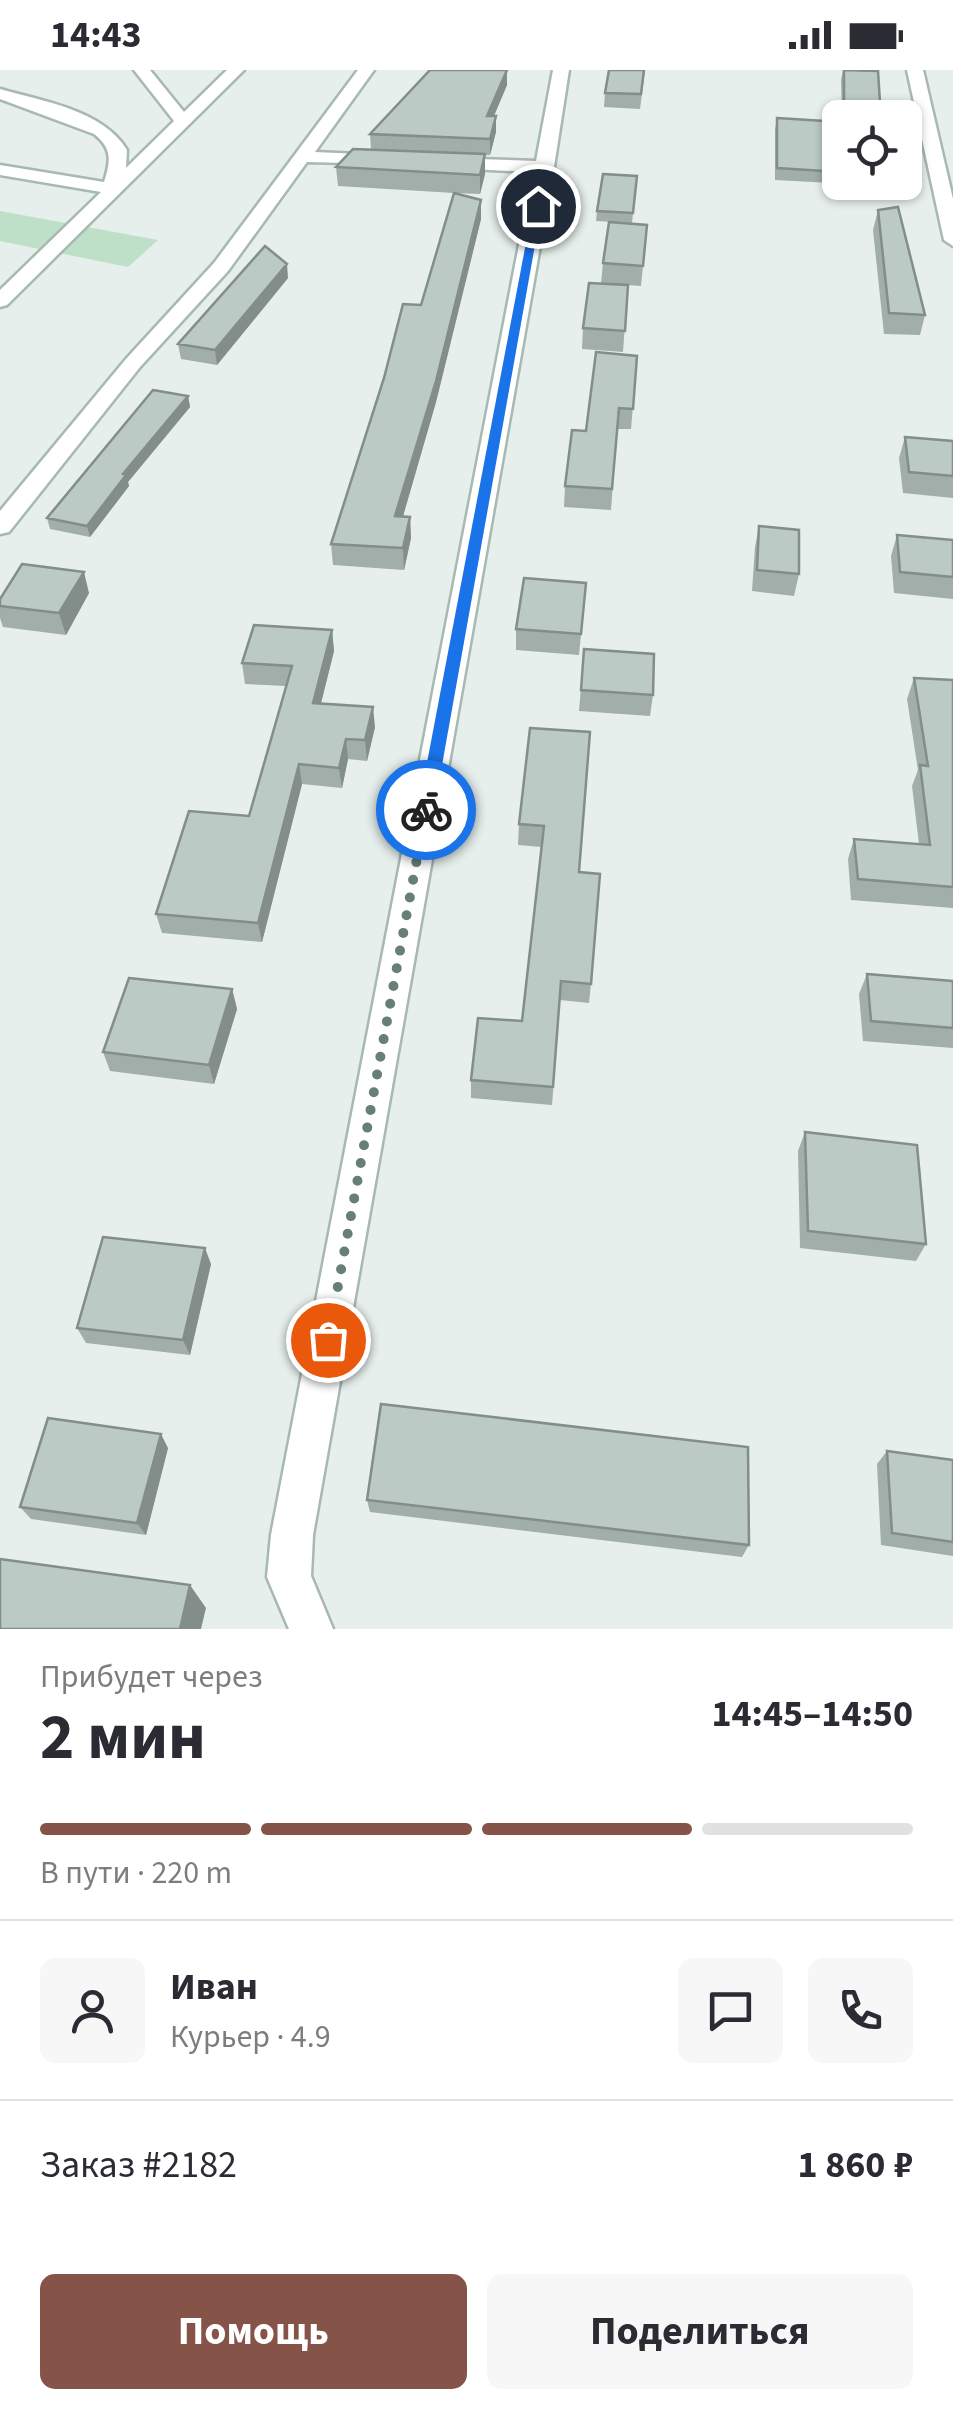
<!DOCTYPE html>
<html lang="ru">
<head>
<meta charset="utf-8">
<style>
	body { margin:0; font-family:"Source Sans 3",sans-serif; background:#f7f7f7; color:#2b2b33; height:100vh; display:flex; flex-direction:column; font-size:38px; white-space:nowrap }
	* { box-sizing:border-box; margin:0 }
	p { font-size:32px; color:#7c7c81 }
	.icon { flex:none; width:55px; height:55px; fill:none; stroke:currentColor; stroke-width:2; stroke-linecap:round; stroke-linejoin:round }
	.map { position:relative; height:1559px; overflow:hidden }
	.details { display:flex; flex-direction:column; background:#fff; flex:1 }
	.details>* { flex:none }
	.buttons { position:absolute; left:822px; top:30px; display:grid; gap:20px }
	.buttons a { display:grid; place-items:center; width:100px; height:100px; border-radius:15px; background:#fff; box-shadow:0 2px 8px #0004; font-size:50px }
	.pin { position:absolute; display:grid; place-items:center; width:85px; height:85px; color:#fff; margin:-42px; border:5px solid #fff; border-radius:50%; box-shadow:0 2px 10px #0007 }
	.courier { position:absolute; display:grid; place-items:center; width:100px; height:100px; margin:-50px; border:8px solid #1a73e8; border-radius:50%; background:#fff; color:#222; box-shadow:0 2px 12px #0007 }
	.head em { font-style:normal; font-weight:700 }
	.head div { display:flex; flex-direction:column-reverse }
	.head { display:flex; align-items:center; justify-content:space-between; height:170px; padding:0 40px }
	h1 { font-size:65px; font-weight:700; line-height:75px }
	.bar { display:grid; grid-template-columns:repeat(4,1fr); gap:15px 10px; align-content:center; height:120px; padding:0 40px }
	.bar i { height:12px; border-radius:8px; background:#e1e1e2 }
	.bar .selected { background:#855347 }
	.bar p { grid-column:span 4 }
	.line { display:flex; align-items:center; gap:25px; padding:0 40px; border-top:2px solid #e1e1e2 }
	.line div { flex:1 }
	.round { display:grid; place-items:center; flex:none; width:105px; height:105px; border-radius:15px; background:#f7f7f7 }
	.button { display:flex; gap:20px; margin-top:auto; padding:20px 40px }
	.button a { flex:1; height:115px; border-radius:15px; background:#855347; color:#fff; font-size:40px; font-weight:700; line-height:115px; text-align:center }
	.button a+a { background:#f7f7f7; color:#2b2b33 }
	.status { display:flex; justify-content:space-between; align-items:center; height:70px; padding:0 50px; background:#fff; direction:ltr }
	.status svg { height:28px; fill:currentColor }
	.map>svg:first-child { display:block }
	.green { fill:#bfe0c8 }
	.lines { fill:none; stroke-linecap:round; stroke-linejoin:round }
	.minor-casing { stroke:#a8b8b2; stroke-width:5 }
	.minor { fill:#fff; fill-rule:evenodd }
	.wall { fill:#a1aea9 }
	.shaded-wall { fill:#838d89 }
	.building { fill:#bbcac4; stroke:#838d89; stroke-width:2.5 }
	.route { fill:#1a73e8 }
	.done { stroke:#687f78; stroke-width:10; stroke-dasharray:0 18 }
</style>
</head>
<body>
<div class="status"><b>14:43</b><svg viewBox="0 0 49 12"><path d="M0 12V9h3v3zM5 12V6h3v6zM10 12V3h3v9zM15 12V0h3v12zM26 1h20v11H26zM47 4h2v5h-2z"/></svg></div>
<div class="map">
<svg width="953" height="1559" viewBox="0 0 953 1559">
	<rect width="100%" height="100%" fill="#e6efeb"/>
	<path class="green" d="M0,141L158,170L128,197L0,171Z"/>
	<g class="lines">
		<g class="minor-casing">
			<path id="minor" d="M134,0H150L184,42L227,0H244L7,235L0,237V220L101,122L0,105V95L104,112C111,90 112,78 94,64L0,29V19C42,31 103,40 127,80L126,98L174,51Z
				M358,0H374L315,82L382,85L391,90L388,94L307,92L228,201L140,297L9,462L0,464V441L126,289L214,193Z
				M553,0H569L554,97L313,1465L311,1506L333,1559H289L267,1507L271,1465L533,102L448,98L439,93L448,88L536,91Z
				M907,0H923L953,129V176L944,170Z"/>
		</g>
		<use href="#minor" class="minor"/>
	</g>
	<path class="wall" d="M507,0V15L494,46H496V62L490,85H485V104L480,124L455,123L481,130V149L436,332L403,446L410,447L411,468L404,500L333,495L331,474L421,235L454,123L338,116L336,97L371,80L370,64Z
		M645,0L640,39L604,37L605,23Z
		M843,0L881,48H842L841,10Z
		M777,48L840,52V112H905V79L909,106L906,117L775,110V60Z
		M637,106L632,153L596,151L597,141Z
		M878,140L925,245L920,265L884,264L873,160Z
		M647,155L641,216L601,213L603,193Z
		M288,208L217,295L181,289L178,274Z
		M628,215L623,282L582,279L583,258Z
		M637,286L631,359H617L611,440L564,437L565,416L586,361Z
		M188,326L190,337L128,412L129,416L90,467L50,459L47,448Z
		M905,367L953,371V428L903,423L899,388Z
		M759,456L799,504L794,526L752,521L755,477Z
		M897,465L953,470V529L894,523L891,486Z
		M586,513L579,585L516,580V559Z
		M89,523L66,565L3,557L0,548V529Z
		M332,560L334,581L321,633L375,657L367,691L348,689L342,718L302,714L262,872L162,863L156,844L249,746L286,616L245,614L242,593Z
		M584,579L653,625L650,646L579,641Z
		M914,608L953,610V838L851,830L848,789L854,769L919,774L912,716L918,700L907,629Z
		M530,658L579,802L591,914L589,933L560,930L552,1035L471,1028V1010L522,951L542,777L518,775L519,754Z
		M867,904L953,911V978L863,971L859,924Z
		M232,919L237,939L214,1014L110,1001L103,982Z
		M805,1062L926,1174L916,1191L800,1178L798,1081Z
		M211,1194L190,1285L86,1273L77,1258Z
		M168,1378L146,1465L31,1449L20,1437Z
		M887,1381L953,1390V1486L881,1475L877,1394Z
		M367,1430L749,1475L742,1487L370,1442Z"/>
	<path class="shaded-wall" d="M507,0V15L487,62V46Z
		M496,46V62L490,85V69Z
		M485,84V104L480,124V105Z
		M481,130V149L436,332L397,467L395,446Z
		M287,194L288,208L217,295L215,280Z
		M188,326L190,337L128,412L129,416L90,467L87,456L123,404Z
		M410,447L411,468L404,500L403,478Z
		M84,502L89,523L66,565L59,543Z
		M332,560L334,581L316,653L313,633Z
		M373,637L375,657L367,691L365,670Z
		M346,669L348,689L342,718L339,698Z
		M299,694L302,714L262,872L258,853Z
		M232,919L237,939L214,1014L209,995Z
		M205,1178L211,1194L190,1285L183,1270Z
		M161,1364L168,1378L146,1465L137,1453Z
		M190,1515L206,1538L201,1559H180Z"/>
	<path class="building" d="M430,0H507L487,46H496L490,69L370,64Z
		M609,0H644L641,24L605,23Z
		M844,0L878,1L881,48H844Z
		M777,48L840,52V102L777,98Z
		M353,79L485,84L480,105L336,97Z
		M905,79L909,106H905Z
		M603,104L637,106L633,143L597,141Z
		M454,123L481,130L436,311L395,446L410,447L403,478L331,474L384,308L403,234L421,235Z
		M898,137L925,245L889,243L878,140Z
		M609,152L647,155L643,196L603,193Z
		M265,176L287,194L215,280L178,274Z
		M589,213L628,215L625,261L583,258Z
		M596,282L637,286L633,339L619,338L612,419L565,416L572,360L586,361Z
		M153,320L188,326L123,404L126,405L87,456L47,448Z
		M905,367L953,371V406L909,402Z
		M759,456L799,460V504L757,500Z
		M897,465L953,470V507L900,502Z
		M22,494L84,502L59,543L0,536V529Z
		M524,508L586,513L581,564L516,559Z
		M254,555L332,560L313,633L373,637L365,670L346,669L339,698L299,694L258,853L156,844L189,741L249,746L292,596L242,593Z
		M584,579L654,584L653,625L581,620Z
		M914,608L953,610V817L858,809L854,769L930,775L920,695L928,696Z
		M530,658L590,662L579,802L600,804L591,914L561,911L553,1017L471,1010L478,948L522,951L544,756L519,754Z
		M867,904L953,911V958L871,951Z
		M129,908L232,919L209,995L103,982Z
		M805,1062L917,1075L926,1174L808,1161Z
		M103,1167L205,1178L183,1270L77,1258Z
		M381,1334L748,1377L749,1475L367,1430Z
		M48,1348L161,1364L137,1453L20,1437Z
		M887,1381L953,1390V1472L892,1463Z
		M0,1489L190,1515L180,1559H0Z"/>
	<path class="route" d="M538,134L542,136L434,740L426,746L418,740L533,136Z"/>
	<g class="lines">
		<path class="done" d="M328,1270L426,740"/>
	</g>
</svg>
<div class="buttons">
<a><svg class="icon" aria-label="locate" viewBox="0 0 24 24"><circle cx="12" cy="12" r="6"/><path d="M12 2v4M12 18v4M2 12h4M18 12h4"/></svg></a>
</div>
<div class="pin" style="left:328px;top:1270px;background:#ea580c"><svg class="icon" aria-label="bag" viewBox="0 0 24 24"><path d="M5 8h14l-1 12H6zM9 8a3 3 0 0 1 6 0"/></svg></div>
<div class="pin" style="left:538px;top:136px;background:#1f2937"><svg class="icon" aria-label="home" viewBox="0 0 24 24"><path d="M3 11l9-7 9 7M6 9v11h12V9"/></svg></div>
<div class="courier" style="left:426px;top:740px"><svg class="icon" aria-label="bike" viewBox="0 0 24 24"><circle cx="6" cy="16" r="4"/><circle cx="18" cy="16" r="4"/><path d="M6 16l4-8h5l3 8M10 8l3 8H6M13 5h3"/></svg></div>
</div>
<section class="details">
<div class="head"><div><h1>2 мин</h1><p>Прибудет через</p></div><em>14:45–14:50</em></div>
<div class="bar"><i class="selected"></i><i class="selected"></i><i class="selected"></i><i></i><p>В пути · 220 m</p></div>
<div class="line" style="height:180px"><a class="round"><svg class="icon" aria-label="person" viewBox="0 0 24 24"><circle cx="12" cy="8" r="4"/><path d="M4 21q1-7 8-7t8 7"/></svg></a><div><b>Иван</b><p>Курьер · 4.9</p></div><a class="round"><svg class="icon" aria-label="chat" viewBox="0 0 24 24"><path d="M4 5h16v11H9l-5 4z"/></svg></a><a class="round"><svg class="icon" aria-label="phone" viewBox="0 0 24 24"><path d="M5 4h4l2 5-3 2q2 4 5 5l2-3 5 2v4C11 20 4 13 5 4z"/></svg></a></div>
<div class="line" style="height:130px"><div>Заказ #2182</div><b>1 860 ₽</b></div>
<div class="button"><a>Помощь</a><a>Поделиться</a></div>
</section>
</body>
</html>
